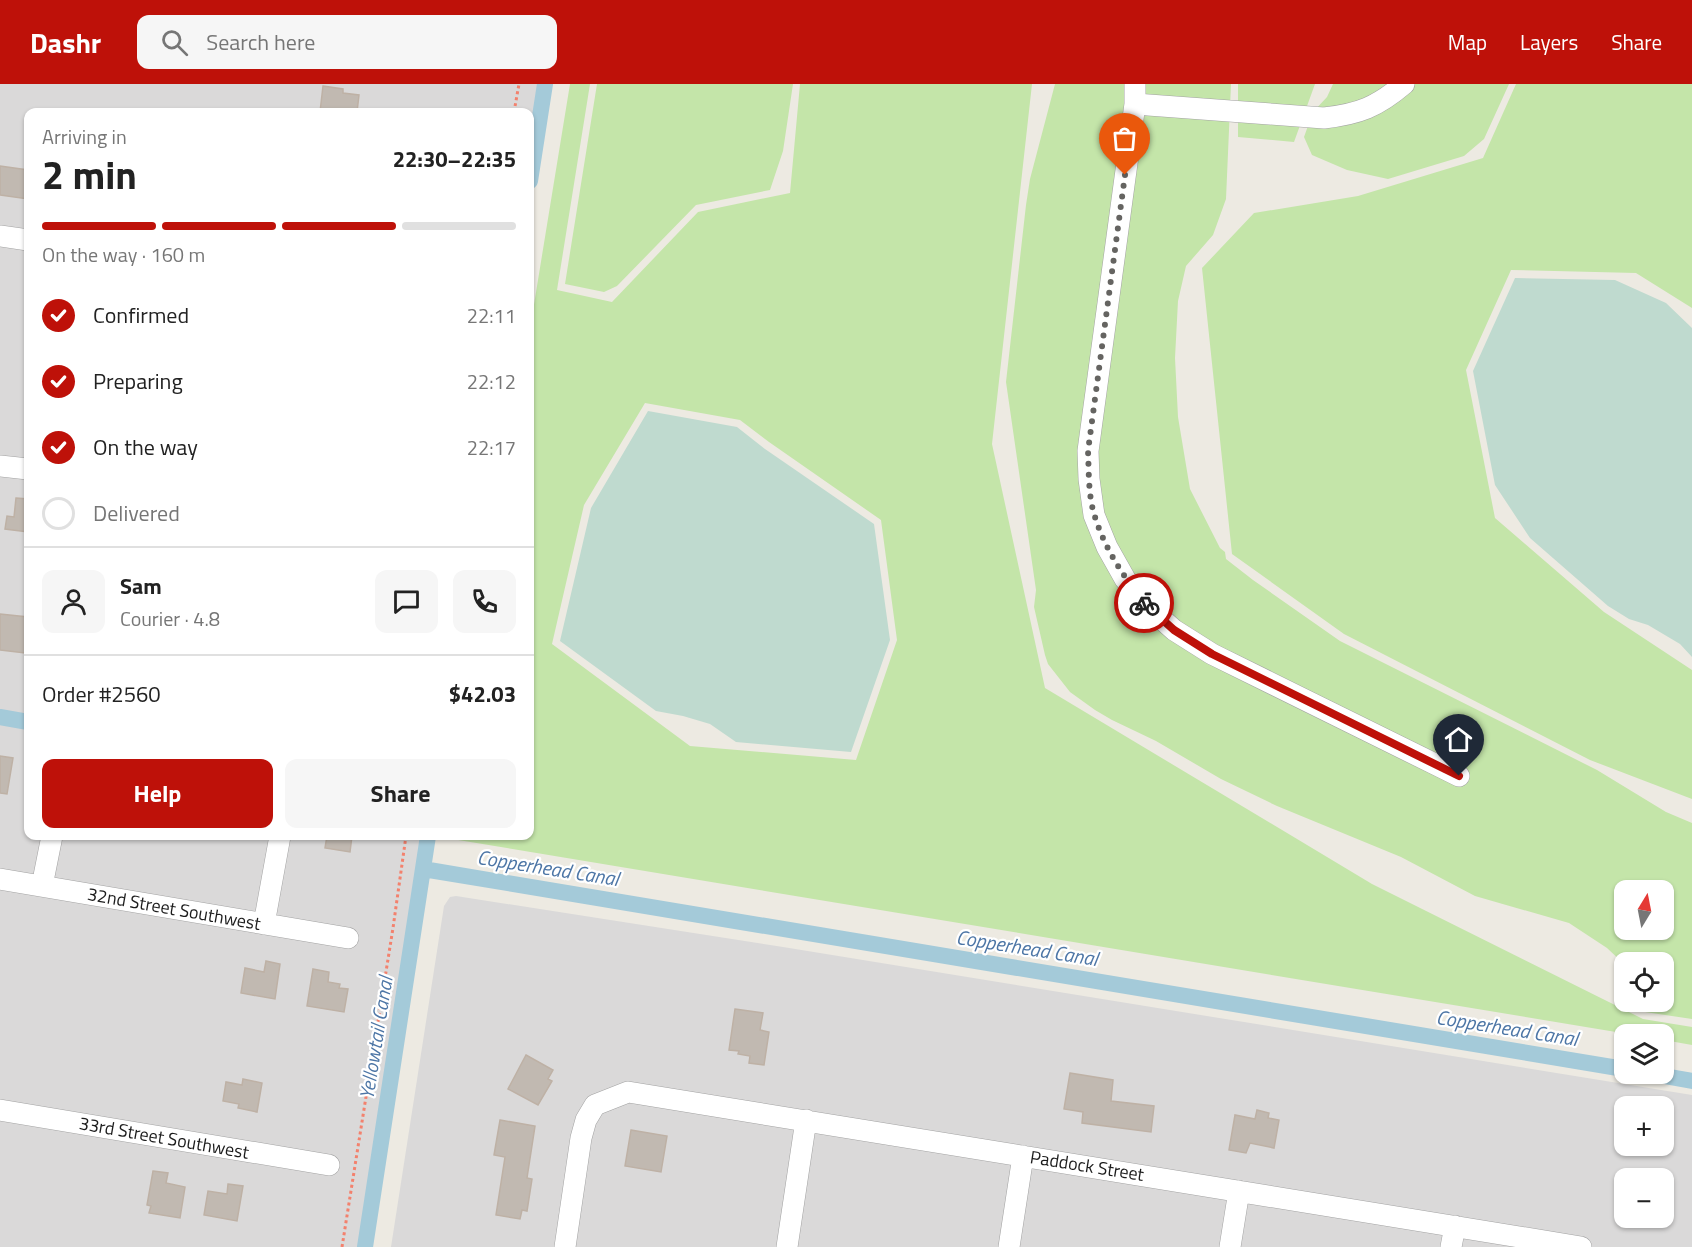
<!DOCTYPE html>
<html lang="en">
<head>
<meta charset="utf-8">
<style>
	body { margin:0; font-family:"Titillium Web",sans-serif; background:#f6f6f6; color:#222; height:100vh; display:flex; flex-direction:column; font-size:22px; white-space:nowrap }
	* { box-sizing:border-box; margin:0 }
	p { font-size:20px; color:#767676 }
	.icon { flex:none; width:33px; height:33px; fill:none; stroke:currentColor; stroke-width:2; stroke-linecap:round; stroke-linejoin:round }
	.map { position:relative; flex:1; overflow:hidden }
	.panel { position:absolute; left:24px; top:24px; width:510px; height:732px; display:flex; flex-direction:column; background:#fff; border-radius:12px; box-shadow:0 2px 4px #0004 }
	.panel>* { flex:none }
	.needle { width:39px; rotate:10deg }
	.controls { position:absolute; left:1614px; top:796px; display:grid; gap:12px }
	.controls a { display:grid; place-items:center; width:60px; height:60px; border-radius:12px; background:#fff; box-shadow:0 2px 4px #0004; font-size:30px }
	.pin { position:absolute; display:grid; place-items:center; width:51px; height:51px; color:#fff; margin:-62px -26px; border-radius:50% 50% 50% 0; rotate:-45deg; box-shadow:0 0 6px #0007 }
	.pin .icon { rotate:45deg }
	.courier { position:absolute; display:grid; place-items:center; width:60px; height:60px; margin:-30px; border:4px solid #be1109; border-radius:50%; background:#fff; color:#222; box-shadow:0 2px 8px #0007 }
	.overview em { font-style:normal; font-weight:700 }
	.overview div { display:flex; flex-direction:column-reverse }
	.overview { display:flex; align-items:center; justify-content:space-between; height:102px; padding:0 18px }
	h1 { font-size:39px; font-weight:700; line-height:45px }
	.bar { display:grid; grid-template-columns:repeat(4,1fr); gap:9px 6px; align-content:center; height:72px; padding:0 18px }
	.bar i { height:8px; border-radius:4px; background:#e0e0e0 }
	.bar .on { background:#be1109 }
	.bar p { grid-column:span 4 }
	.line { display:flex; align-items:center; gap:15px; padding:0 18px; border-top:2px solid #e0e0e0 }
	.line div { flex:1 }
	.round { display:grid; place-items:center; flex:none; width:63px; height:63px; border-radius:12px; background:#f6f6f6 }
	ol { padding:0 18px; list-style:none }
	li { display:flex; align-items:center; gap:18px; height:66px }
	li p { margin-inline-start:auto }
	li .icon { padding:6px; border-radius:50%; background:#be1109; color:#fff; stroke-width:4 }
	li:last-child { color:#767676 }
	li i { width:33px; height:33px; border:3px solid #e0e0e0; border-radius:50% }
	.primary-button { display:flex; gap:12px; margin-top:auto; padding:12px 18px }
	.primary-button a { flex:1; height:69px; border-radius:12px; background:#be1109; color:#fff; font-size:24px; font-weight:700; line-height:69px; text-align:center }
	.primary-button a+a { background:#f6f6f6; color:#222 }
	header { display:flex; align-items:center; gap:36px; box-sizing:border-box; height:84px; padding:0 30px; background:#be1109; color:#fff }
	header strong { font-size:28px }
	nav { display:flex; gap:33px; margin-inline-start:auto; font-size:21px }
	.search { width:420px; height:54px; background:#f6f6f6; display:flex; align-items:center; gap:15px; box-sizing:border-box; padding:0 21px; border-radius:12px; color:#767676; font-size:22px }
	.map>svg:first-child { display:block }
	.residential { fill:#dad9d9; fill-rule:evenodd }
	.grass { fill:#c4e5a9; fill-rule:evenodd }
	.wetland { fill:#bfdacf }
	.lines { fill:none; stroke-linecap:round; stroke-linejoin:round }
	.canal { stroke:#a4cad9; stroke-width:16 }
	.building { fill:#c1b9b1; stroke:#beb1a5; stroke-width:1.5 }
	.minor-casing { stroke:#a3a3a3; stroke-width:22 }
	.path { stroke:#f3816d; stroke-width:3; stroke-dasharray:3 3; stroke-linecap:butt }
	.minor { stroke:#fff; stroke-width:21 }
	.done { stroke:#656461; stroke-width:6; stroke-dasharray:0 10.8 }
	.route { stroke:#be1109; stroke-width:8 }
	.labels { text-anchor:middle; stroke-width:4.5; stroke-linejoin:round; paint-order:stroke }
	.street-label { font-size:18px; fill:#1c1c1c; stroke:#fff }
	.water-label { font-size:20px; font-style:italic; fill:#4d76a6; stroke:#fff }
</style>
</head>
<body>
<header>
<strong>Dashr</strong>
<div class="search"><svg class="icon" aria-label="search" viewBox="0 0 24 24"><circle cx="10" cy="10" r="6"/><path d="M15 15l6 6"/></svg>Search here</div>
<nav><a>Map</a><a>Layers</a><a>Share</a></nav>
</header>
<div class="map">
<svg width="1692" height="1163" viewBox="0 0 1692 1163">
	<rect width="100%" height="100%" fill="#edeae2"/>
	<path class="residential" d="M0,0H543L530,86V28H28V752H425L360,1163H0Z
		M456,812L783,863L1692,1011V1163H391L444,822L450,813ZM1624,1023H1664V1062H1624ZM1624,1095H1664V1134H1624Z"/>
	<path class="grass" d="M570,0H590L557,206L612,218L698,128L790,109L800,0H1032L992,360L1045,604L1372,800L1643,935L1692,943V961L1664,956V951H1634L446,754L447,752H530V245ZM645,319L740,336L769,358L881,436L897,556L856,676L690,662L552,560L584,421Z
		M597,0H793L783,67L770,106L696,121L617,202L604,208L565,200Z
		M1055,0H1231L1226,115L1213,151L1186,182L1178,217L1175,274L1178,333L1190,405L1220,464L1225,468L1226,475L1253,496L1340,557L1597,686L1666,728L1692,739V935L1645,928L1628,919L1664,918V879L1624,880L1607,864L1569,839L1475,812L1401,773L1277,722L1221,695L1156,657L1112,636L1095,626L1070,608L1048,580L1045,571L1034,523L1036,506L1006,298L1026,121L1030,95ZM1624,807H1664V846H1624Z
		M1238,0H1315L1294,58L1238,53Z
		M1333,0H1509L1484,55L1464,72L1388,95L1347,86L1312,71L1304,53L1313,28L1327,13Z
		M1516,0H1692V224L1636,189L1511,186L1466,286L1495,434L1604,528L1692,586V715L1590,676L1344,550L1232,470L1202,184L1254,129L1358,112L1483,74Z"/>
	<path class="wetland" d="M1515,194L1615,196L1666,219L1692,244V573L1680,560L1648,541L1629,535L1608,522L1530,454L1495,401L1473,287Z
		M648,327L737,343L765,365L874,440L890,556L851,668L736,658L710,640L683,632L656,627L560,557L591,424Z"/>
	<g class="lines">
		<path class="canal" d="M530,97L545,0
			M0,633L28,638
			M423,785L1624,985
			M1653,990L1692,997
			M365,1163L428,752"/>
	</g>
	<path class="building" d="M323,2L343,5V9L359,11L357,28H320Z
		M0,82L28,86V115L0,111Z
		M16,414L28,415V448L5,445L7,432L14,433Z
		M0,530L28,533L25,569L0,566Z
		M0,672L13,674L7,710L0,709Z
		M327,752H352L350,768L325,764Z
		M266,877L280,880L275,915L241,909L245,884L264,888Z
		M313,885L329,888L328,898L340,900L339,904L348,905L344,928L307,922Z
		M735,925L763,929L760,946L769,948L764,981L749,979L750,972L738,970L739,967L729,966Z
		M526,971L553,986L548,995L552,997L538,1021L508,1005Z
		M1070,989L1113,996L1111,1017L1154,1022L1151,1048L1082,1039L1083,1028L1064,1025Z
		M243,995L262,999L257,1028L238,1024L239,1020L223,1017L226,998L242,1001Z
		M1257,1026L1269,1029L1268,1034L1279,1036L1274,1064L1250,1059L1246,1069L1229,1066L1235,1031L1255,1035Z
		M500,1036L535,1042L527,1094L532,1095L527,1127L522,1126L520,1135L496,1131L505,1073L494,1071Z
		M631,1046L667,1052L661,1088L625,1082Z
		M153,1087L168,1089L166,1099L185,1103L180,1134L149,1129L151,1122L147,1121Z
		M228,1100L243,1102L237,1137L204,1131L208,1107L227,1110Z"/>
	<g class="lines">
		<g class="minor-casing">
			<path id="minor" d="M1135,0V20L1088,367L1089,395L1094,431L1107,463L1125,495L1146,521L1174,546L1212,570L1459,692
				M1135,20L1324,34C1359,30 1377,23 1404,0
				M0,152L28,156
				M0,382L28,385
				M0,795L348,854
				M42,802L52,752
				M264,840L280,752
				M0,1026L329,1081
				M565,1163L581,1054L586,1036L595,1021L628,1008L1581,1163
				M787,1163L806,1036
				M1009,1163L1023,1072
				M1230,1163L1239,1107
				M1451,1163L1455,1142"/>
		</g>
		<path class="path" d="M514,28L519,0
			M342,1163L393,844L406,752"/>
		<use href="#minor" class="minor"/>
	</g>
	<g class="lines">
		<path class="done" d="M1125,91L1088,367C1089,388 1088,412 1095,433C1105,465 1124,493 1144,519"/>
		<path class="route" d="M1144,519L1174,546L1212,570L1459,692"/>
	</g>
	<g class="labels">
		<g class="street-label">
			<text transform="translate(174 825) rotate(10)" y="6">32nd Street Southwest</text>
			<text transform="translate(164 1054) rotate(10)" y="6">33rd Street Southwest</text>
			<text transform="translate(1087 1082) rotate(9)" y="6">Paddock Street</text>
		</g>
		<g class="water-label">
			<text transform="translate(548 784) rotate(9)" y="7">Copperhead Canal</text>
			<text transform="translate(1027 864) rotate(9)" y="7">Copperhead Canal</text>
			<text transform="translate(1507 944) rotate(9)" y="7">Copperhead Canal</text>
			<text transform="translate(376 954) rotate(-81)" y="7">Yellowtail Canal</text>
		</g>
	</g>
</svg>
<div class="controls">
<a><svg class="needle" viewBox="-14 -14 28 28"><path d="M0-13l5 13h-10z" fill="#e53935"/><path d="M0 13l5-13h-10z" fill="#767676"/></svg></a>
<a><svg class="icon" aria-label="locate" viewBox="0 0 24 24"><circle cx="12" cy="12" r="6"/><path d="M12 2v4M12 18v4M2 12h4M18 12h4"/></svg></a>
<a><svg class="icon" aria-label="layers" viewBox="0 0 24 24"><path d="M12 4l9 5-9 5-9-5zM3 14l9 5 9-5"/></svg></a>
<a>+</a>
<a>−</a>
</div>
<div class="pin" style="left:1125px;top:91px;background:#ea580c"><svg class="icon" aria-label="bag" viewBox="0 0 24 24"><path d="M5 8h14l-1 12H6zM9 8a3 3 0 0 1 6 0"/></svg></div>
<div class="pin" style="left:1459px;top:692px;background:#1f2937"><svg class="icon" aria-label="home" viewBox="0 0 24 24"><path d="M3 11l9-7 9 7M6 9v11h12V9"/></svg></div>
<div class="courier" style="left:1144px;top:519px"><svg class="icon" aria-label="bike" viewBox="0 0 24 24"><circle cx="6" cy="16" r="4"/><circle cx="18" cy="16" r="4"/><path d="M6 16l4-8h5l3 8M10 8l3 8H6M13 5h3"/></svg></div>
<section class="panel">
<div class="overview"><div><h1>2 min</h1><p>Arriving in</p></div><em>22:30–22:35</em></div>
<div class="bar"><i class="on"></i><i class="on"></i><i class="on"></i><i></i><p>On the way · 160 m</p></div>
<ol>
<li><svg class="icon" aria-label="check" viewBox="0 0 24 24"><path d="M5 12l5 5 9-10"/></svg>Confirmed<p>22:11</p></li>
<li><svg class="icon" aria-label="check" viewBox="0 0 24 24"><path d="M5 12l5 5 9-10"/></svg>Preparing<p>22:12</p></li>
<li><svg class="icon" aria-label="check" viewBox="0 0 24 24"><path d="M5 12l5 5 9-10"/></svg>On the way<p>22:17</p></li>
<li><i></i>Delivered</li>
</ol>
<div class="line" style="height:108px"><a class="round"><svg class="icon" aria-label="person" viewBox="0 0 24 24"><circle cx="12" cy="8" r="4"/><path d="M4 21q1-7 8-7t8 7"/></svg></a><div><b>Sam</b><p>Courier · 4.8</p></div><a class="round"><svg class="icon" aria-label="chat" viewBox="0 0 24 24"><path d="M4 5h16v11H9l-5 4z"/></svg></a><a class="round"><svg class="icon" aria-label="phone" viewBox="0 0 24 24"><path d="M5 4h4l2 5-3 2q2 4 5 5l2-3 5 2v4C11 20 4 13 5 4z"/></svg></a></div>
<div class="line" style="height:78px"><div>Order #2560</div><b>$42.03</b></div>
<div class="primary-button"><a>Help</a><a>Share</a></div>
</section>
</div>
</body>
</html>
